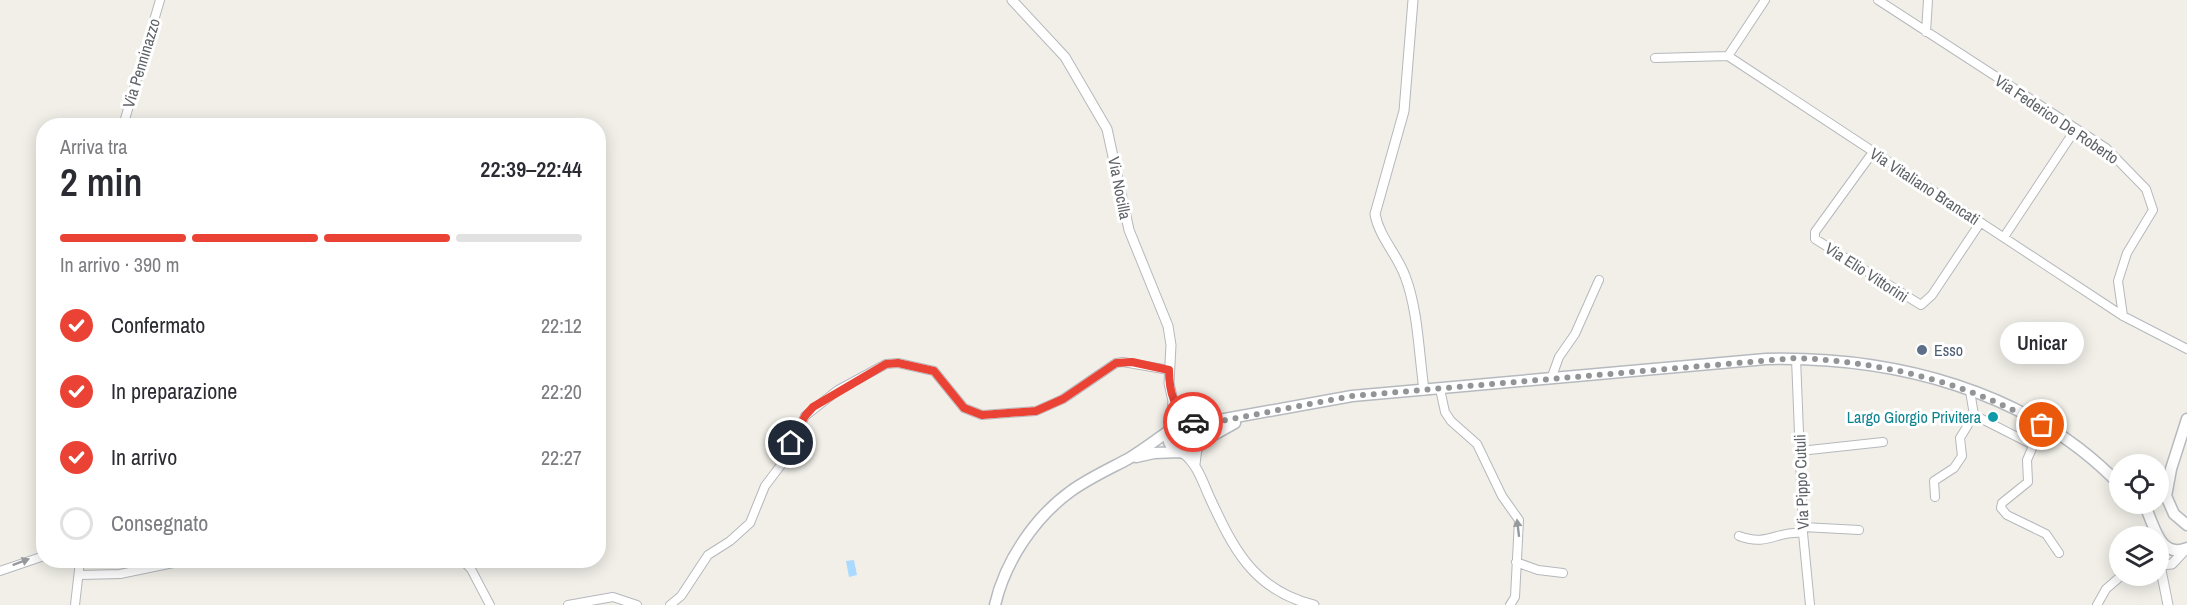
<!DOCTYPE html>
<html lang="it">
<head>
<meta charset="utf-8">
<style>
	body { margin:0; font-family:"Archivo Narrow",sans-serif; background:#f2f2f3; color:#2b2b33; height:100vh; display:flex; flex-direction:column; font-size:22px; white-space:nowrap }
	* { box-sizing:border-box; margin:0 }
	p { font-size:20px; color:#7c7c81 }
	.icon { flex:none; width:33px; height:33px; fill:none; stroke:currentColor; stroke-width:2; stroke-linecap:round; stroke-linejoin:round }
	.map { position:relative; flex:1; overflow:hidden }
	.drawer { position:absolute; left:36px; top:118px; width:570px; height:450px; display:flex; flex-direction:column; background:#fff; border-radius:24px; box-shadow:0 3px 15px #0003 }
	.drawer>* { flex:none }
	.tools { position:absolute; left:2109px; top:454px; display:grid; gap:12px }
	.tools a { display:grid; place-items:center; width:60px; height:60px; border-radius:50%; background:#fff; box-shadow:0 3px 15px #0003; font-size:30px }
	.pin { position:absolute; display:grid; place-items:center; width:51px; height:51px; color:#fff; margin:-26px; border:3px solid #fff; border-radius:50%; box-shadow:0 2px 6px #0007 }
	.courier { position:absolute; display:grid; place-items:center; width:60px; height:60px; margin:-30px; border:4px solid #ea4335; border-radius:50%; background:#fff; color:#222; box-shadow:0 2px 8px #0007 }
	.bubble { position:absolute; height:42px; border-radius:21px; background:#fff; box-shadow:0 3px 15px #0003; font-size:20px; font-weight:600; line-height:42px; text-align:center }
	.overview em { font-style:normal; font-weight:600 }
	.overview div { display:flex; flex-direction:column-reverse }
	.overview { display:flex; align-items:center; justify-content:space-between; height:102px; padding:0 24px }
	h1 { font-size:39px; font-weight:600; line-height:45px }
	.bar { display:grid; grid-template-columns:repeat(4,1fr); gap:9px 6px; align-content:center; height:72px; padding:0 24px }
	.bar i { height:8px; border-radius:4px; background:#e1e1e2 }
	.bar .on { background:#ea4335 }
	.bar p { grid-column:span 4 }
	ol { padding:0 24px; list-style:none }
	li { display:flex; align-items:center; gap:18px; height:66px }
	li p { margin-inline-start:auto }
	li .icon { padding:6px; border-radius:50%; background:#ea4335; color:#fff; stroke-width:4 }
	li:last-child { color:#7c7c81 }
	li i { width:33px; height:33px; border:3px solid #e1e1e2; border-radius:50% }
	.map>svg:first-child { display:block }
	.garden { fill:url(#garden-dots) }
	.water { fill:#aadaff }
	.lines { fill:none; stroke-linecap:round; stroke-linejoin:round }
	.minor-casing { stroke:#b5b8bc; stroke-width:10 }
	.tertiary-casing { stroke:#b5b8bc; stroke-width:11 }
	.secondary-casing { stroke:#b6babf; stroke-width:13 }
	.minor { stroke:#fff; stroke-width:8 }
	.tertiary { stroke:#fff; stroke-width:9 }
	.secondary { stroke:#fff; stroke-width:10 }
	.oneway { fill:#979a9d }
	.done { stroke:#929495; stroke-width:6; stroke-dasharray:0 10.8 }
	.route { stroke:#ea4335; stroke-width:8 }
	.service-dot { fill:#5c6f8a; stroke:#fff; stroke-width:2 }
	.culture-dot { fill:#0f9aa8; stroke:#fff; stroke-width:2 }
	.labels { text-anchor:middle; stroke-width:6; stroke-linejoin:round; paint-order:stroke }
	.street-label { font-size:16px; fill:#5f6368; stroke:#fff }
	.service-label { font-size:16px; fill:#4e5e75; stroke:#fff; text-anchor:start }
	.culture-label { font-size:16px; fill:#0d838f; stroke:#fff; text-anchor:end }
</style>
</head>
<body>
<div class="map">
<svg width="2187" height="605" viewBox="0 0 2187 605">
	<defs>
		<pattern id="garden-dots" width="8" height="8" patternUnits="userSpaceOnUse" patternTransform="scale(1.5)"><rect width="8" height="8" fill="#c5e8c5"/><path d="M2 2h.1M6 6h.1" fill="none" stroke="#a3c0a4" stroke-width="1.8" stroke-linecap="round"/></pattern>
	</defs>
	<rect width="100%" height="100%" fill="#f1efe8"/>
	<path class="garden" d="M1174 435a11 11 0 1 1 22 0a11 11 0 1 1-22 0Z"/>
	<path class="water" d="M854,560L857,575L849,577L846,561Z"/>
	<g class="lines">
		<g class="minor-casing">
			<path id="minor" d="M1878,0L2106,148L2146,189L2153,210L2127,253L2118,281L2123,316
				M1926,32L1928,0
				M1728,56L1765,0
				M1655,58L1728,56L2123,316L2187,349
				M123,126L160,0
				M1873,152L1815,232V239L1921,305L1932,295L1980,223
				M2004,237L2075,130
				M1796,358L1803,533L1810,605
				M1551,379L1559,357L1575,334L1599,280
				M1440,389L1445,412L1451,421L1477,444L1502,496L1519,520L1515,597L1510,605
				M1970,391L1974,415L2033,445
				M2042,425L2027,460L2028,482L2002,503L2001,508L2007,515L2046,534L2059,553
				M1800,451L1883,442
				M1935,497L1934,481L1954,468L1962,456L1960,438L1974,415
				M1803,527L1859,530
				M1739,536C1768,547 1777,530 1803,533
				M463,561L471,569L490,605
				M1516,562L1538,570L1563,573
				M0,571L44,556
				M79,575L120,574L183,561
				M75,605L80,561
				M568,605L613,597L637,605
				M670,605L681,596L708,555L730,541L750,523L765,486L784,461L805,416L838,390L886,364L898,363L934,371L964,408L982,415L1036,411L1063,399L1116,363L1123,362L1169,370
				M2097,605L2106,589L2121,576"/>
		</g>
		<g class="tertiary-casing">
			<path id="tertiary" d="M1012,0L1065,57L1107,129L1129,230L1168,326L1171,345L1169,383L1173,401L1171,428
				M1413,0L1404,111L1375,214C1379,237 1397,254 1405,276C1418,309 1419,355 1424,390
				M1173,401L1190,420
				M1183,453C1197,464 1202,480 1209,496C1233,548 1253,590 1314,605
				M1195,464L1197,448
				M2158,561L2160,565L2172,564L2186,549
				M2160,565L2168,605"/>
		</g>
		<g class="secondary-casing">
			<path id="secondary" d="M1168 436a17 17 0 1 1 34 0a17 17 0 1 1-34 0Z
				M1197,424L1352,396L1766,359C1893,356 2029,390 2120,485
				M1201,442L1235,423
				M1136,457L1154,453L1179,452
				M2158,487L2166,496L2174,514L2187,525
				M2166,496L2171,469L2187,419
				M2144,504C2154,523 2159,560 2187,548
				M995,605C1005,561 1035,517 1071,491C1089,478 1109,469 1128,459C1143,450 1156,440 1170,430"/>
		</g>
		<use href="#minor" class="minor"/>
		<use href="#tertiary" class="tertiary"/>
		<use href="#secondary" class="secondary"/>
	</g>
	<defs><path id="oneway-solid" d="M-6-.8H1V-3.2L6.5 0L1 3.2V.8H-6Z" transform="scale(1.5)"/></defs>
	<g class="oneway">
		<use href="#oneway-solid" transform="translate(1518 528) rotate(-97)"/>
		<use href="#oneway-solid" transform="translate(21 562) rotate(-21)"/>
	</g>
	<g class="lines">
		<path class="done" d="M1193,422L1205,424L1352,396L1796,358C1884,362 1965,382 2042,425"/>
		<path class="route" d="M791,443L805,416L813,407L886,364L898,363L934,371L964,408L982,415L1036,411L1063,399L1116,363L1132,362L1169,370C1169,392 1174,410 1193,422"/>
	</g>
	<circle class="service-dot" cx="1922" cy="350" r="6"/>
	<circle class="culture-dot" cx="1993" cy="417" r="6"/>
	<g class="labels">
		<g class="street-label">
			<text transform="translate(141 63) rotate(-73)" y="6">Via Penninazzo</text>
			<text transform="translate(2057 119) rotate(34)" y="6">Via Federico De Roberto</text>
			<text transform="translate(1925 186) rotate(33)" y="6">Via Vitaliano Brancati</text>
			<text transform="translate(1120 188) rotate(79)" y="6">Via Nocilla</text>
			<text transform="translate(1867 272) rotate(33)" y="6">Via Elio Vittorini</text>
			<text transform="translate(1801 482) rotate(-92)" y="6">Via Pippo Cutuli</text>
		</g>
		<g class="service-label">
			<text x="1934" y="356">Esso</text>
		</g>
		<g class="culture-label">
			<text x="1981" y="423">Largo Giorgio Privitera</text>
		</g>
	</g>
</svg>
<div class="tools">
<a><svg class="icon" aria-label="locate" viewBox="0 0 24 24"><circle cx="12" cy="12" r="6"/><path d="M12 2v4M12 18v4M2 12h4M18 12h4"/></svg></a>
<a><svg class="icon" aria-label="layers" viewBox="0 0 24 24"><path d="M12 4l9 5-9 5-9-5zM3 14l9 5 9-5"/></svg></a>
</div>
<div class="pin" style="left:2042px;top:425px;background:#ea580c"><svg class="icon" aria-label="bag" viewBox="0 0 24 24"><path d="M5 8h14l-1 12H6zM9 8a3 3 0 0 1 6 0"/></svg></div>
<div class="pin" style="left:791px;top:443px;background:#1f2937"><svg class="icon" aria-label="home" viewBox="0 0 24 24"><path d="M3 11l9-7 9 7M6 9v11h12V9"/></svg></div>
<div class="courier" style="left:1193px;top:422px"><svg class="icon" aria-label="car" viewBox="0 0 24 24"><path d="M5 17H2v-5l4-1 3-4h7l3 4 3 1v5h-3M9 17h6M6 11h13"/><circle cx="7" cy="17" r="2"/><circle cx="17" cy="17" r="2"/></svg></div>
<div class="bubble" style="left:2000px;top:322px;width:84px">Unicar</div>
<section class="drawer">
<div class="overview"><div><h1>2 min</h1><p>Arriva tra</p></div><em>22:39–22:44</em></div>
<div class="bar"><i class="on"></i><i class="on"></i><i class="on"></i><i></i><p>In arrivo · 390 m</p></div>
<ol>
<li><svg class="icon" aria-label="check" viewBox="0 0 24 24"><path d="M5 12l5 5 9-10"/></svg>Confermato<p>22:12</p></li>
<li><svg class="icon" aria-label="check" viewBox="0 0 24 24"><path d="M5 12l5 5 9-10"/></svg>In preparazione<p>22:20</p></li>
<li><svg class="icon" aria-label="check" viewBox="0 0 24 24"><path d="M5 12l5 5 9-10"/></svg>In arrivo<p>22:27</p></li>
<li><i></i>Consegnato</li>
</ol>
</section>
</div>
</body>
</html>
